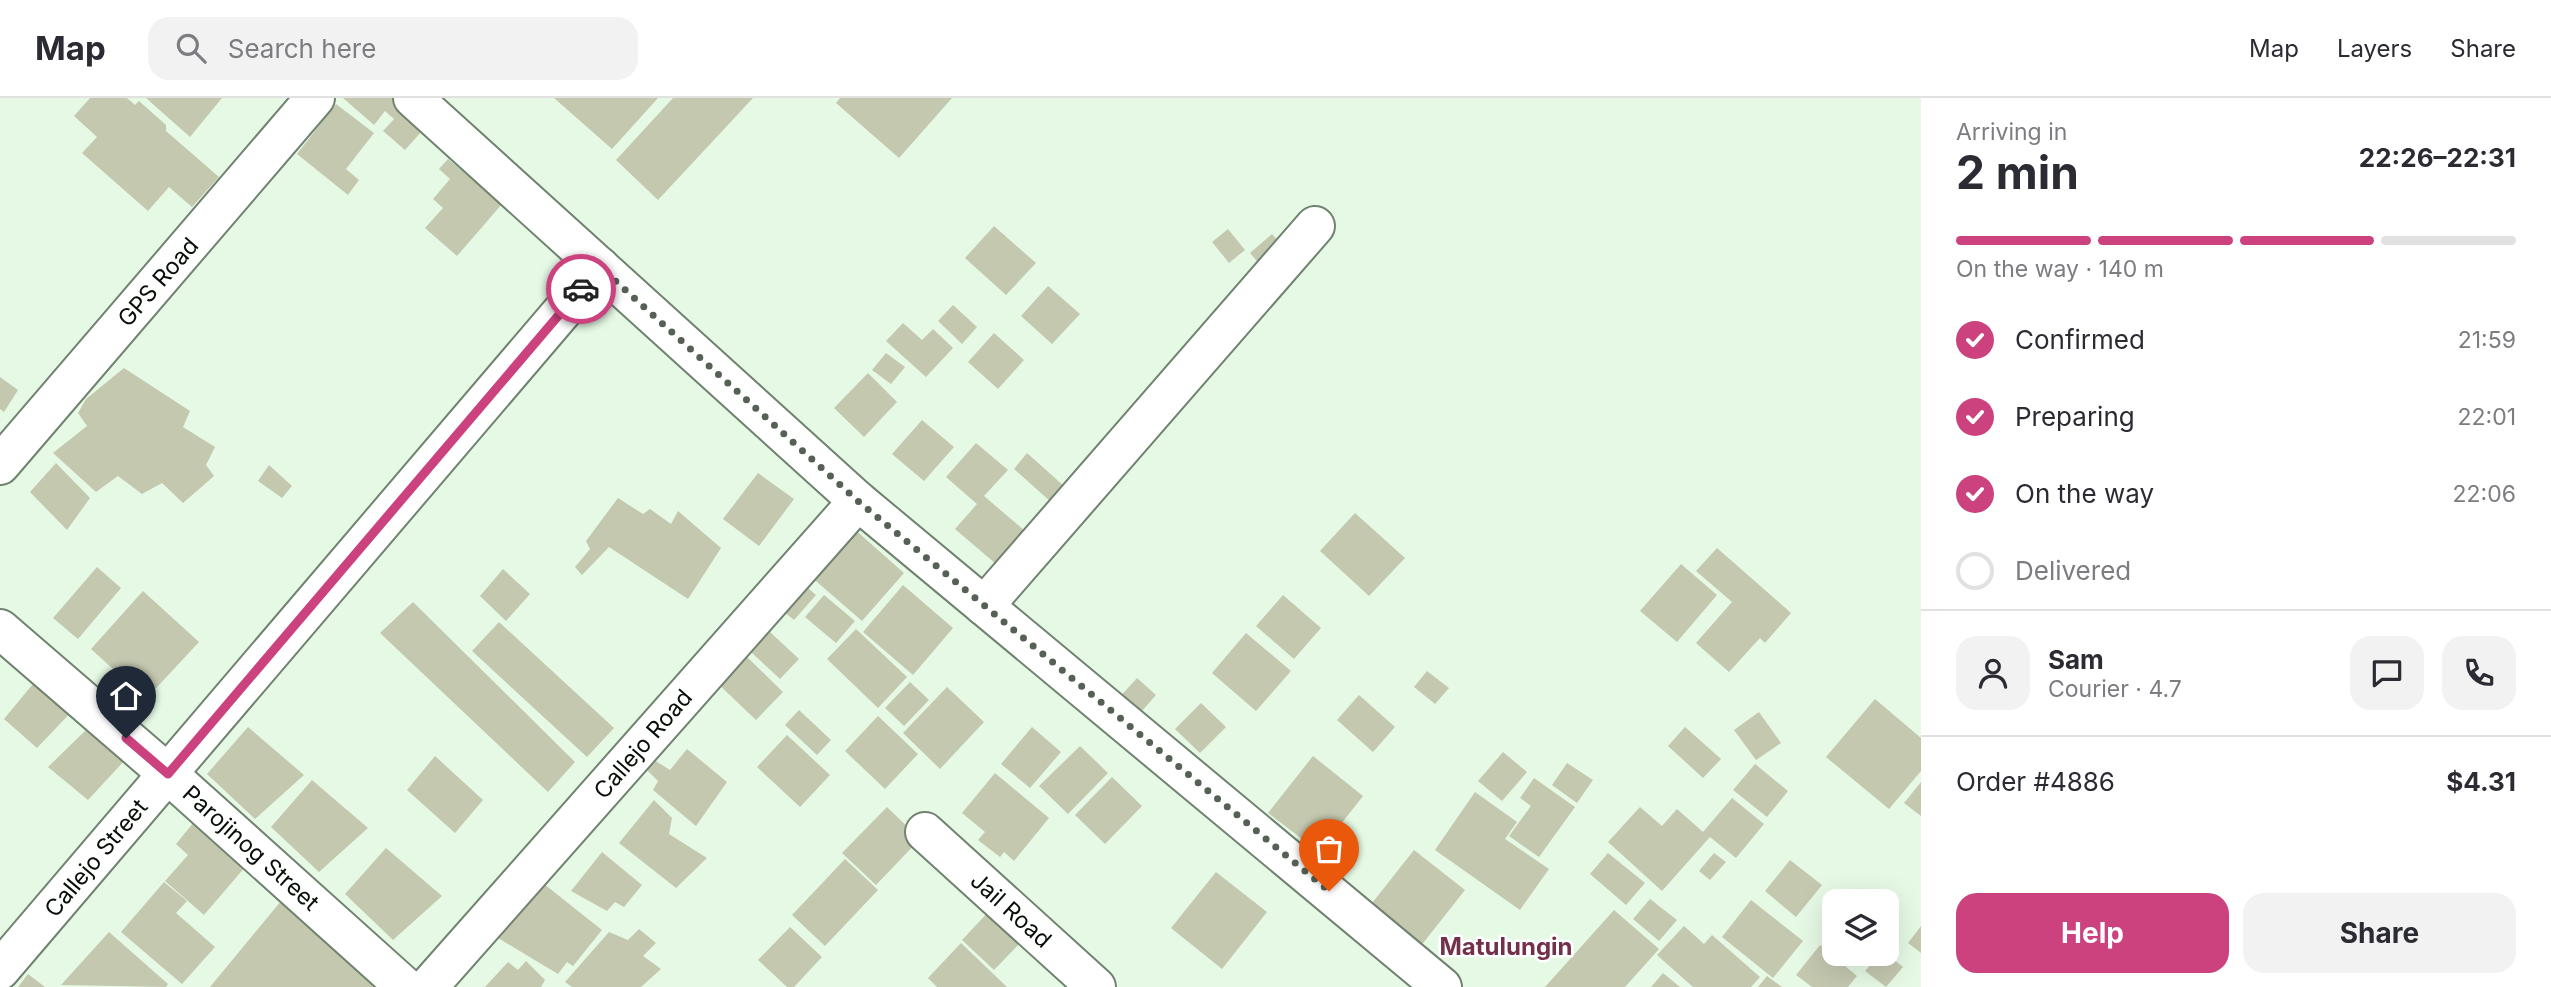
<!DOCTYPE html>
<html lang="en">
<head>
<meta charset="utf-8">
<style>
	body { margin:0; font-family:Inter,sans-serif; background:#f2f2f3; color:#2b2b33; height:100vh; display:flex; flex-direction:column; font-size:26px; white-space:nowrap }
	* { box-sizing:border-box; margin:0 }
	p { font-size:23px; color:#7c7c81 }
	.icon { flex:none; width:38px; height:38px; fill:none; stroke:currentColor; stroke-width:2; stroke-linecap:round; stroke-linejoin:round }
	.map { position:relative; flex:1; overflow:hidden }
	.details { display:flex; flex-direction:column; background:#fff; width:630px }
	.details>* { flex:none }
	.tools { position:absolute; left:1822px; top:791px; display:grid; gap:14px }
	.tools a { display:grid; place-items:center; width:77px; height:77px; border-radius:14px; background:#fff; box-shadow:0 7px 28px #0002; font-size:35px }
	.pin { position:absolute; display:grid; place-items:center; width:60px; height:60px; color:#fff; margin:-72px -30px; border-radius:50% 50% 50% 0; rotate:-45deg; box-shadow:0 0 7px #0007 }
	.pin .icon { rotate:45deg }
	.courier { position:absolute; display:grid; place-items:center; width:70px; height:70px; margin:-35px; border:5px solid #cb427e; border-radius:50%; background:#fff; color:#222; box-shadow:0 2px 9px #0007 }
	.head em { font-style:normal; font-weight:700 }
	.head div { display:flex; flex-direction:column-reverse }
	.head { display:flex; align-items:center; justify-content:space-between; height:119px; padding:0 35px }
	h1 { font-size:46px; font-weight:700; line-height:52px }
	.bar { display:grid; grid-template-columns:repeat(4,1fr); gap:10px 7px; align-content:center; height:84px; padding:0 35px }
	.bar i { height:9px; border-radius:5px; background:#e1e1e2 }
	.bar .selected { background:#cb427e }
	.bar p { grid-column:span 4 }
	.line { display:flex; align-items:center; gap:18px; padding:0 35px; border-top:2px solid #e1e1e2 }
	.line div { flex:1 }
	.round { display:grid; place-items:center; flex:none; width:74px; height:74px; border-radius:21px; background:#f2f2f3 }
	ol { padding:0 35px; list-style:none }
	li { display:flex; align-items:center; gap:21px; height:77px }
	li p { margin-inline-start:auto }
	li .icon { padding:7px; border-radius:50%; background:#cb427e; color:#fff; stroke-width:4 }
	li:last-child { color:#7c7c81 }
	li i { width:38px; height:38px; border:4px solid #e1e1e2; border-radius:50% }
	.button { display:flex; gap:14px; margin-top:auto; padding:14px 35px }
	.button a { flex:1; height:80px; border-radius:21px; background:#cb427e; color:#fff; font-size:28px; font-weight:700; line-height:80px; text-align:center }
	.button a+a { background:#f2f2f3; color:#2b2b33 }
	header { display:flex; align-items:center; gap:42px; box-sizing:border-box; height:98px; padding:0 35px; background:#fff; border-bottom:2px solid #e1e1e2 }
	header strong { font-size:33px }
	nav { display:flex; gap:38px; margin-inline-start:auto; font-size:24px }
	.search { width:490px; height:63px; background:#f2f2f3; display:flex; align-items:center; gap:18px; box-sizing:border-box; padding:0 24px; border-radius:21px; color:#7c7c81; font-size:26px }
	main { display:flex; flex:1; min-height:0 }
	.map>svg:first-child { display:block }
	.building { fill:#c4c8af }
	.lines { fill:none; stroke-linecap:round; stroke-linejoin:round }
	.minor-casing { stroke:#708270; stroke-width:42 }
	.tertiary-casing { stroke:#708270; stroke-width:42 }
	.minor { stroke:#fff; stroke-width:38 }
	.tertiary { stroke:#fff; stroke-width:38 }
	.done { stroke:#556155; stroke-width:7; stroke-dasharray:0 12.6 }
	.route { stroke:#cb427e; stroke-width:9 }
	.labels { text-anchor:middle; stroke-width:5; stroke-linejoin:round; paint-order:stroke }
	.street-label { font-size:23px; fill:#080f08; stroke:#fff }
	.neighbourhood-label { font-size:24px; font-weight:bold; fill:#73304b; stroke:#fff }
</style>
</head>
<body>
<header>
<strong>Map</strong>
<div class="search"><svg class="icon" aria-label="search" viewBox="0 0 24 24"><circle cx="10" cy="10" r="6"/><path d="M15 15l6 6"/></svg>Search here</div>
<nav><a>Map</a><a>Layers</a><a>Share</a></nav>
</header>
<main>
<div class="map">
<svg width="1921" height="889" viewBox="0 0 1921 889">
	<rect width="100%" height="100%" fill="#e5f9e5"/>
	<path class="building" d="M90,0H127L135,7L139,3L166,27V33L219,79L192,109L169,89L148,113L82,55L97,39L74,18Z
		M146,0H222L190,39Z
		M343,0H403L430,24L405,52L383,33L394,21L385,13L374,27Z
		M554,0H658L612,51Z
		M673,0H753L658,102L616,62Z
		M840,0H952L899,60L836,5Z
		M336,6L374,35L346,71L359,82L348,97L297,56Z
		M448,61L502,106L457,158L425,130L443,110L433,101L450,81L439,71Z
		M994,128L1036,165L1006,197L965,160Z
		M1228,131L1245,152L1229,165L1212,144Z
		M1272,136L1288,155L1266,174L1250,155Z
		M1048,188L1080,216L1052,246L1021,218Z
		M953,207L977,229L962,246L938,223Z
		M903,225L922,242L933,231L953,250L926,279L886,243Z
		M994,235L1024,262L998,291L968,264Z
		M886,255L905,269L891,286L872,272Z
		M124,270L190,313L183,329L215,349L206,367L214,378L183,405L162,385L142,396L118,378L96,394L53,355L87,328L78,315L86,301Z
		M868,275L897,304L864,339L834,310Z
		M0,279L18,292L4,314L0,311Z
		M922,322L954,349L924,383L892,356Z
		M976,345L1008,372L984,398L1032,439L1003,472L955,431L977,406L946,379Z
		M1027,355L1075,398L1061,413L1014,371Z
		M56,365L90,400L67,432L30,394Z
		M269,367L292,388L282,400L258,383Z
		M758,375L794,401L759,448L723,421Z
		M618,400L643,416L650,411L671,426L678,413L721,450L688,501L609,449L582,477L575,469L590,451L586,443Z
		M1355,415L1405,460L1369,498L1320,453Z
		M852,429L904,475L862,523L809,477Z
		M1717,450L1791,515L1765,545L1760,540L1729,574L1696,545L1732,504L1696,473Z
		M1681,466L1717,497L1677,544L1640,513Z
		M97,469L121,490L78,541L53,520Z
		M503,471L530,496L506,523L480,498Z
		M801,484L816,497L794,522L778,509Z
		M903,487L953,530L913,577L863,534Z
		M143,493L199,544L146,601L91,551Z
		M824,497L855,523L836,545L805,519Z
		M1283,497L1321,530L1294,561L1256,528Z
		M413,504L575,664L548,694L380,535Z
		M499,524L614,630L587,659L472,553Z
		M856,531L907,579L878,610L827,561Z
		M770,534L799,561L780,581L751,554Z
		M1246,535L1291,573L1256,613L1212,575Z
		M741,553L783,594L756,622L714,582Z
		M1427,573L1449,590L1435,606L1414,589Z
		M1137,580L1156,597L1134,622L1117,602Z
		M37,581L75,610L37,650L4,621Z
		M910,584L929,602L904,628L885,610Z
		M947,589L984,624L940,671L903,635Z
		M1359,597L1395,629L1373,654L1337,622Z
		M1875,601L1921,640V673L1889,711L1826,659Z
		M1201,605L1226,629L1200,655L1175,631Z
		M799,612L831,642L817,657L785,627Z
		M1759,614L1781,645L1756,662L1734,632Z
		M878,618L918,656L885,691L845,653Z
		M248,629L304,677L255,721L207,676Z
		M1032,629L1061,654L1030,690L1001,666Z
		M1685,629L1721,661L1703,680L1668,648Z
		M87,631L125,662L88,702L48,669Z
		M787,637L830,677L800,709L757,669Z
		M1080,648L1108,675L1068,716L1039,688Z
		M687,651L727,684L696,728L653,692L658,683L645,670L651,660L670,672Z
		M1503,654L1527,674L1502,703L1478,683Z
		M435,658L483,702L455,735L407,692Z
		M1313,658L1363,698L1319,754L1268,715Z
		M1567,665L1593,682L1577,705L1552,687Z
		M1755,666L1788,693L1767,719L1733,692Z
		M995,675L1049,720L1014,763L1004,754L1000,759L978,742L985,734L962,715Z
		M1112,679L1142,708L1105,746L1075,717Z
		M1534,680L1575,709L1539,759L1509,738L1531,708L1520,700Z
		M312,682L368,730L319,774L271,729Z
		M1921,684V718L1904,705Z
		M1475,694L1517,724L1505,741L1549,771L1520,812L1435,752Z
		M1732,700L1764,726L1736,760L1710,739L1662,793L1608,744L1640,709L1662,728L1677,711L1703,734Z
		M654,702L672,720L669,736L707,760L676,790L619,745Z
		M887,709L920,741L876,787L842,755Z
		M194,724L246,768L204,817L165,783L188,757L176,746Z
		M386,750L442,798L393,842L345,796Z
		M1414,752L1465,792L1420,849L1369,809Z
		M602,754L642,787L624,809L615,804L607,813L571,793Z
		M1608,755L1645,785L1626,807L1590,776Z
		M1714,755L1726,764L1710,782L1699,773Z
		M845,761L878,792L825,848L792,817Z
		M1790,762L1822,787L1796,819L1765,793Z
		M1216,774L1267,814L1222,871L1171,830Z
		M164,784L187,803L176,815L215,849L182,886L121,834Z
		M544,786L602,832L573,868L567,864L558,876L498,840Z
		M286,797L380,889H210Z
		M1650,801L1677,822L1659,843L1633,821Z
		M1751,802L1803,843L1773,880L1722,839Z
		M993,809L1025,840L994,872L962,842Z
		M1614,812L1659,851L1625,889H1545Z
		M1684,828L1704,846L1712,837L1760,879L1751,889H1693L1657,857Z
		M1921,828V855L1908,845Z
		M790,829L822,859L794,889H787L758,862Z
		M639,831L656,845L643,858L661,871L641,889H572L565,884L609,834L628,842Z
		M109,834L168,886L166,889L61,887Z
		M961,845L1007,889H937L928,880Z
		M1820,847L1857,878L1848,889H1812L1796,877Z
		M1880,856H1887L1903,869L1886,889L1865,873Z
		M526,863L545,882L541,889H485L508,864L518,872Z
		M1663,875L1680,889H1651Z
		M28,876L45,889H18Z
		M1767,878L1782,889H1758Z"/>
	<g class="lines">
		<g class="minor-casing">
			<path id="minor" d="M0,367L315,0
				M984,508L1315,128
				M0,531L168,676L405,889
				M925,734L1096,889
				M0,872L600,169
				M428,889L858,403"/>
		</g>
		<g class="tertiary-casing">
			<path id="tertiary" d="M413,0L858,403L1442,889"/>
		</g>
		<use href="#minor" class="minor"/>
		<use href="#tertiary" class="tertiary"/>
	</g>
	<g class="lines">
		<path class="done" d="M581,191L600,169L858,403L1329,793"/>
		<path class="route" d="M126,640L168,676L581,191"/>
	</g>
	<g class="labels">
		<g class="street-label">
			<text transform="translate(158 184) rotate(-49)" y="8">GPS Road</text>
			<text transform="translate(643 646) rotate(-49)" y="8">Callejo Road</text>
			<text transform="translate(251 750) rotate(42)" y="8">Parojinog Street</text>
			<text transform="translate(96 760) rotate(-50)" y="8">Callejo Street</text>
			<text transform="translate(1011 812) rotate(42)" y="8">Jail Road</text>
		</g>
		<g class="neighbourhood-label">
			<text x="1506" y="857">Matulungin</text>
		</g>
	</g>
</svg>
<div class="tools">
<a><svg class="icon" aria-label="layers" viewBox="0 0 24 24"><path d="M12 4l9 5-9 5-9-5zM3 14l9 5 9-5"/></svg></a>
</div>
<div class="pin" style="left:1329px;top:793px;background:#ea580c"><svg class="icon" aria-label="bag" viewBox="0 0 24 24"><path d="M5 8h14l-1 12H6zM9 8a3 3 0 0 1 6 0"/></svg></div>
<div class="pin" style="left:126px;top:640px;background:#1f2937"><svg class="icon" aria-label="home" viewBox="0 0 24 24"><path d="M3 11l9-7 9 7M6 9v11h12V9"/></svg></div>
<div class="courier" style="left:581px;top:191px"><svg class="icon" aria-label="car" viewBox="0 0 24 24"><path d="M5 17H2v-5l4-1 3-4h7l3 4 3 1v5h-3M9 17h6M6 11h13"/><circle cx="7" cy="17" r="2"/><circle cx="17" cy="17" r="2"/></svg></div>
</div>
<section class="details">
<div class="head"><div><h1>2 min</h1><p>Arriving in</p></div><em>22:26–22:31</em></div>
<div class="bar"><i class="selected"></i><i class="selected"></i><i class="selected"></i><i></i><p>On the way · 140 m</p></div>
<ol>
<li><svg class="icon" aria-label="check" viewBox="0 0 24 24"><path d="M5 12l5 5 9-10"/></svg>Confirmed<p>21:59</p></li>
<li><svg class="icon" aria-label="check" viewBox="0 0 24 24"><path d="M5 12l5 5 9-10"/></svg>Preparing<p>22:01</p></li>
<li><svg class="icon" aria-label="check" viewBox="0 0 24 24"><path d="M5 12l5 5 9-10"/></svg>On the way<p>22:06</p></li>
<li><i></i>Delivered</li>
</ol>
<div class="line" style="height:126px"><a class="round"><svg class="icon" aria-label="person" viewBox="0 0 24 24"><circle cx="12" cy="8" r="4"/><path d="M4 21q1-7 8-7t8 7"/></svg></a><div><b>Sam</b><p>Courier · 4.7</p></div><a class="round"><svg class="icon" aria-label="chat" viewBox="0 0 24 24"><path d="M4 5h16v11H9l-5 4z"/></svg></a><a class="round"><svg class="icon" aria-label="phone" viewBox="0 0 24 24"><path d="M5 4h4l2 5-3 2q2 4 5 5l2-3 5 2v4C11 20 4 13 5 4z"/></svg></a></div>
<div class="line" style="height:91px"><div>Order #4886</div><b>$4.31</b></div>
<div class="button"><a>Help</a><a>Share</a></div>
</section>
</main>
</body>
</html>
